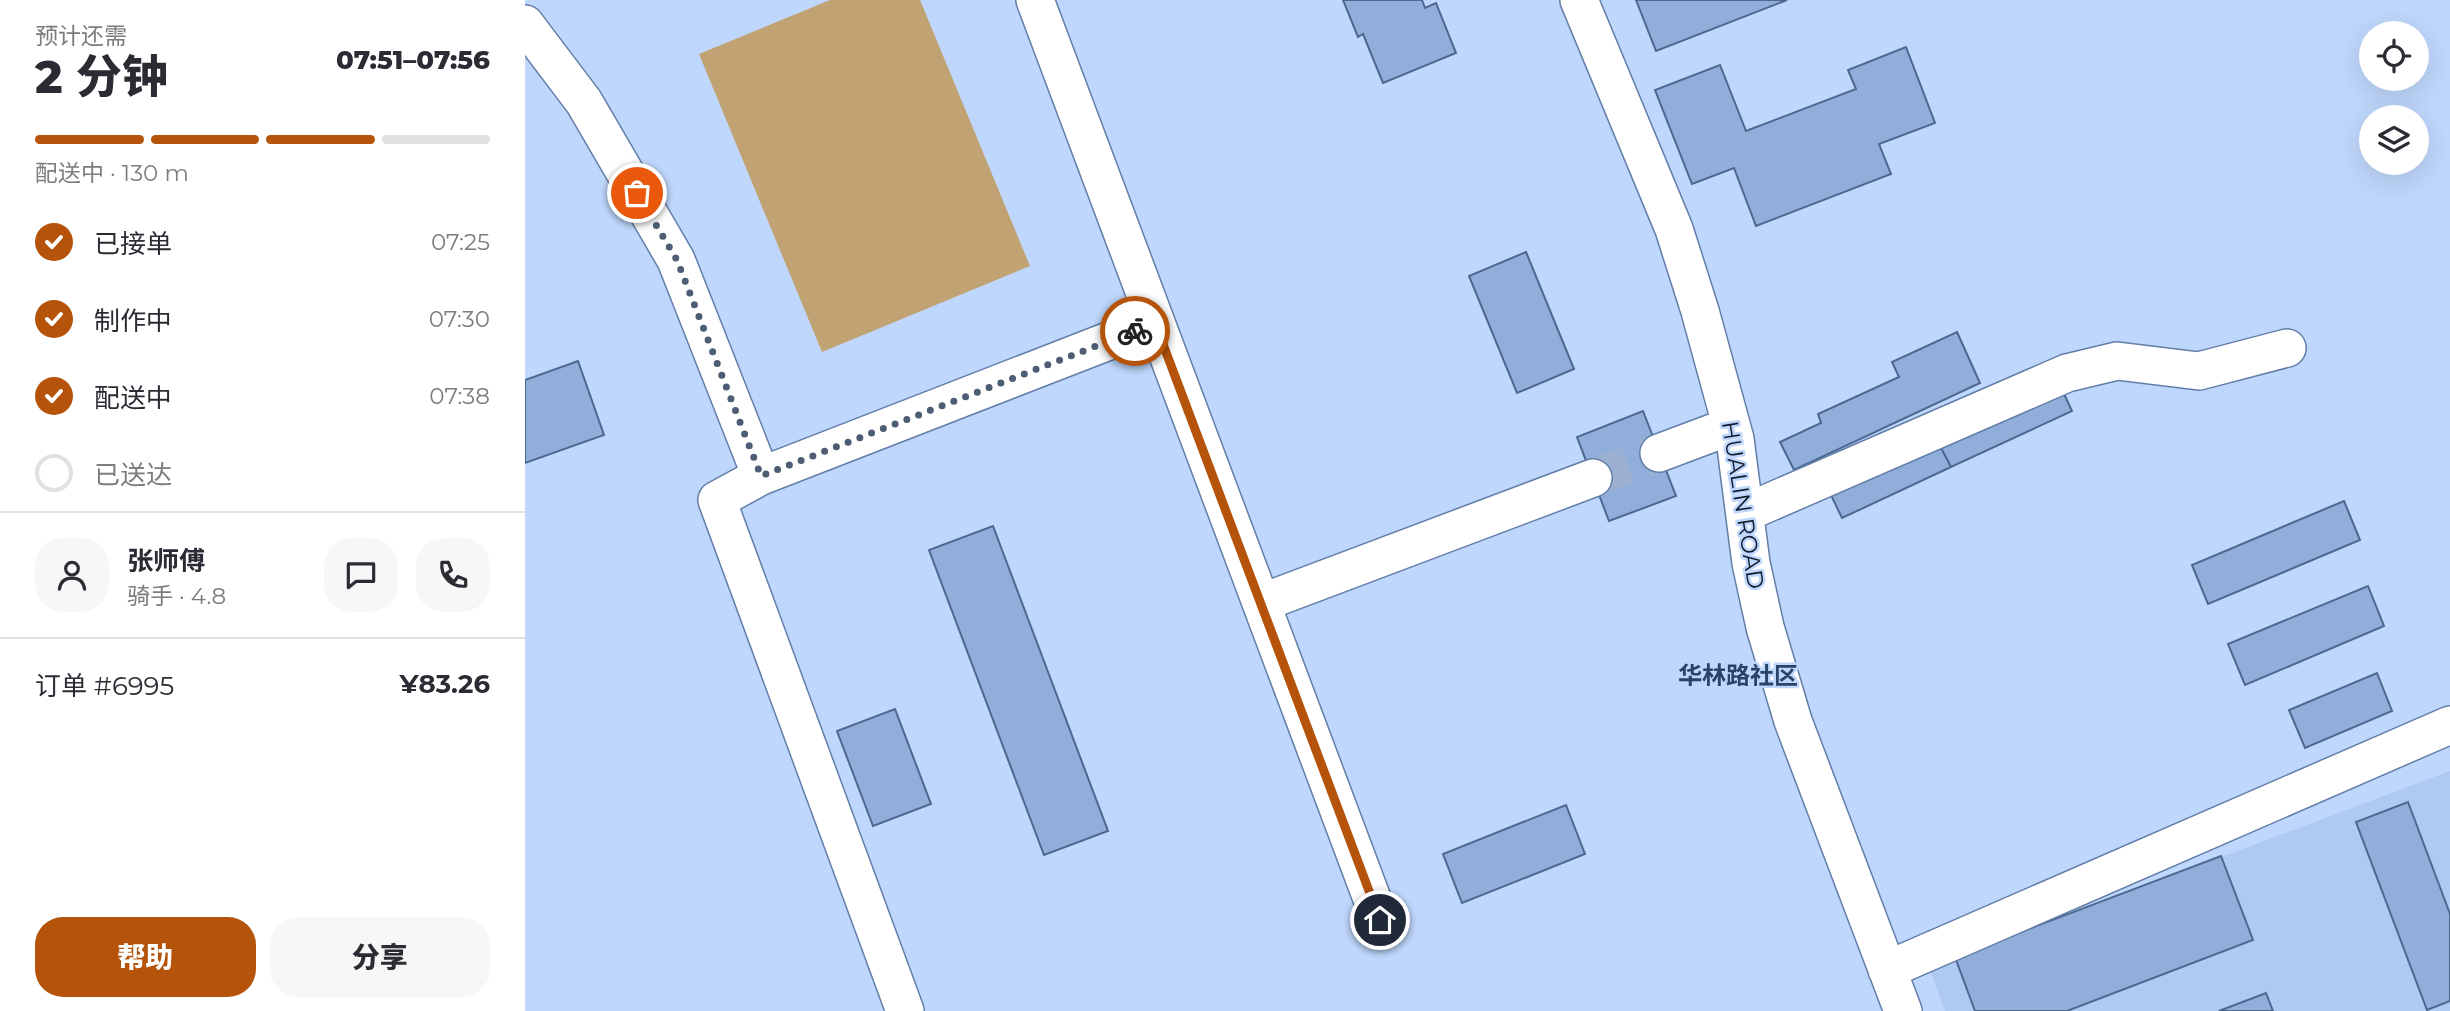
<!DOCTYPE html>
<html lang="zh">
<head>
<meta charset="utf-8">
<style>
	body { margin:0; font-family:Montserrat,"Noto Sans SC",sans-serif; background:#f7f7f7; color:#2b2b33; height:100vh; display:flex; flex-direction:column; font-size:26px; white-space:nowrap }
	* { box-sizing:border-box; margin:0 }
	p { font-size:23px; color:#7c7c81 }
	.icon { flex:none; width:38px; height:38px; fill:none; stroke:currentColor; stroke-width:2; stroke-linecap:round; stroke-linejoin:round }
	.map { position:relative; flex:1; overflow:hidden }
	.details { display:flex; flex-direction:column; background:#fff; width:525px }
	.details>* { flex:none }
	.buttons { position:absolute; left:1834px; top:21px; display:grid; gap:14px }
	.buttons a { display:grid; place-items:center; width:70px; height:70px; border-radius:50%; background:#fff; box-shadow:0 7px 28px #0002; font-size:35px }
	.pin { position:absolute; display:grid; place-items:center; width:60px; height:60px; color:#fff; margin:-30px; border:4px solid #fff; border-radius:50%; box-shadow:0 2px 7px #0007 }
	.courier { position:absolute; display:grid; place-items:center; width:70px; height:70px; margin:-35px; border:5px solid #b45309; border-radius:50%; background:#fff; color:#222; box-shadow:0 2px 9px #0007 }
	.head em { font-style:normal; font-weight:800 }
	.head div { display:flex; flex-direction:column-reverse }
	.head { display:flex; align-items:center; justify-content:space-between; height:119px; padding:0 35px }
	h1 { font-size:46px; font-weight:800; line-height:52px }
	.bar { display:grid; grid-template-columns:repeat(4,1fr); gap:10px 7px; align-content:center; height:84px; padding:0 35px }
	.bar i { height:9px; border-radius:5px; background:#e1e1e2 }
	.bar .current { background:#b45309 }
	.bar p { grid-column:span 4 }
	.line { display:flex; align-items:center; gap:18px; padding:0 35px; border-top:2px solid #e1e1e2 }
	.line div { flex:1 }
	.round { display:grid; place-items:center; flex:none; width:74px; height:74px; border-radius:28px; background:#f7f7f7 }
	ol { padding:0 35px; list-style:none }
	li { display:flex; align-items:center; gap:21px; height:77px }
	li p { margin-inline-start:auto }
	li .icon { padding:7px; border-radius:50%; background:#b45309; color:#fff; stroke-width:4 }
	li:last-child { color:#7c7c81 }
	li i { width:38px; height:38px; border:4px solid #e1e1e2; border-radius:50% }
	.action { display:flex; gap:14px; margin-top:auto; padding:14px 35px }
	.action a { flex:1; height:80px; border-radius:28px; background:#b45309; color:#fff; font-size:28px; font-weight:800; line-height:80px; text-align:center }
	.action a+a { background:#f7f7f7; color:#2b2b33 }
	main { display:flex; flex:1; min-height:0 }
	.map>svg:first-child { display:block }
	.built { fill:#aec9f2 }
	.green { fill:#c1a272 }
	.building { fill:#91aeda; stroke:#4d6890; stroke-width:2 }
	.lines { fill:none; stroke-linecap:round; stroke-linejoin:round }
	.minor-tunnel { stroke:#9cb1d2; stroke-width:37; stroke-dasharray:37 18; stroke-linecap:butt }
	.minor-casing { stroke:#627ea8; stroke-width:40 }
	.minor { stroke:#fff; stroke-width:37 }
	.done { stroke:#4d5d74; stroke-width:7; stroke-dasharray:0 12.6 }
	.route { stroke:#b45309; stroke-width:9 }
	.labels { text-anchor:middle; stroke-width:5; stroke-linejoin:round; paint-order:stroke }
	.street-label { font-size:23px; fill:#101b2b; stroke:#bfd7fc }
	.neighbourhood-label { font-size:24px; font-weight:bold; fill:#2a4368; stroke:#bfd7fc }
</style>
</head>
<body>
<main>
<section class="details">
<div class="head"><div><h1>2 分钟</h1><p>预计还需</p></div><em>07:51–07:56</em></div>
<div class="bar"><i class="current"></i><i class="current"></i><i class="current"></i><i></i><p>配送中 · 130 m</p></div>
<ol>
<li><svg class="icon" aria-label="check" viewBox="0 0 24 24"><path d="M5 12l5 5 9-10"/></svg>已接单<p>07:25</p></li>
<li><svg class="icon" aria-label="check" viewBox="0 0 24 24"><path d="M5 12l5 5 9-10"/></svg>制作中<p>07:30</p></li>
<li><svg class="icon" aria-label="check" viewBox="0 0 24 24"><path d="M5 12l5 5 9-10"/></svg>配送中<p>07:38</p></li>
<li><i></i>已送达</li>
</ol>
<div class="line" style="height:126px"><a class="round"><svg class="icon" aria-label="person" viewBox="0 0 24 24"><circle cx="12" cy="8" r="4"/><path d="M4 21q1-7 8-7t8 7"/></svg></a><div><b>张师傅</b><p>骑手 · 4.8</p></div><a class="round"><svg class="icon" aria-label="chat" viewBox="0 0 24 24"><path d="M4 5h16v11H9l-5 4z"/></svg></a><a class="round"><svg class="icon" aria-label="phone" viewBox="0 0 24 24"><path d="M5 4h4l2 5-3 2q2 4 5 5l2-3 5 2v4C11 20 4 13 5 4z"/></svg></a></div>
<div class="line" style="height:91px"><div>订单 #6995</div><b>¥83.26</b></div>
<div class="action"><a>帮助</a><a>分享</a></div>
</section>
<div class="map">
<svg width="1925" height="1011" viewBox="0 0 1925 1011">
	<rect width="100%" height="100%" fill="#bfd7fc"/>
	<path class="built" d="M1925,771V1011H1420L1404,967Z"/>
	<path class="green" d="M305,0H395L505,266L297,352L174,54Z"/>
	<path class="building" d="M818,0H897L900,8L911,3L931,53L858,83L838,34L833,37Z
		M1111,0H1262L1131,51Z
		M1381,47L1410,123L1354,144L1366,174L1231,226L1209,168L1167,184L1130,90L1195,65L1221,131L1331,89L1323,70Z
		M1001,252L1049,369L992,393L944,276Z
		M1432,332L1455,383L1269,470L1255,442L1296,423L1293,414L1374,377L1367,362Z
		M53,361L79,435L0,463V380Z
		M1535,385L1547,411L1426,467L1413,442Z
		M1118,411L1151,496L1084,521L1052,437Z
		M1413,442L1426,467L1317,518L1305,493Z
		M1819,501L1835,540L1683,604L1667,565Z
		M468,526L583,831L519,855L404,550Z
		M1843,586L1859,626L1720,685L1703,644Z
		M1852,673L1867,711L1780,748L1764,710Z
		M370,709L406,804L348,826L312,731Z
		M1883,802L1925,914V1001L1902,1010L1831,822Z
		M1041,805L1060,854L937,903L918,854Z
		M1696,856L1728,940L1542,1011H1450L1430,957Z
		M1741,993L1748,1011H1694Z"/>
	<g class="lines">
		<path class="minor-tunnel" d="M1068,478L1134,453"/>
		<g class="minor-casing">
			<path id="minor" d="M510,0L855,920
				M1054,0L1149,229L1175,311L1210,439L1226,563L1240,627L1268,721L1378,1011
				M0,24L59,102L151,260L236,476
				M1134,453L1206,426
				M1220,513L1542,373L1592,361L1674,371L1762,348
				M736,603L1068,478
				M1362,970L1925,725
				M380,1011L192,500L236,476L630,323"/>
		</g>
		<use href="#minor" class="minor"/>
	</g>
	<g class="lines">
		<path class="done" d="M112,193L152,260L236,476L610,331"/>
		<path class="route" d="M610,331L630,323L855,920"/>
	</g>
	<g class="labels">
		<g class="street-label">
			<text transform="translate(1218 505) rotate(81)" y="8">HUALIN ROAD</text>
		</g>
		<g class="neighbourhood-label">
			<text x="1213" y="684">华林路社区</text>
		</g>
	</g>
</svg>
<div class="buttons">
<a><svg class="icon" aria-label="locate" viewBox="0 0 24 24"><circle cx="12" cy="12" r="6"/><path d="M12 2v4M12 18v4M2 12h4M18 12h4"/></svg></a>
<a><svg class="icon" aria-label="layers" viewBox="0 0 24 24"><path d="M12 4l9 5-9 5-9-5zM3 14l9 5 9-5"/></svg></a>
</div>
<div class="pin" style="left:112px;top:193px;background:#ea580c"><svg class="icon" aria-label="bag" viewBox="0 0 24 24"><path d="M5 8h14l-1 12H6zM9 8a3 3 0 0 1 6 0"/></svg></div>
<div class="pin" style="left:855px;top:920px;background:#1f2937"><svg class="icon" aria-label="home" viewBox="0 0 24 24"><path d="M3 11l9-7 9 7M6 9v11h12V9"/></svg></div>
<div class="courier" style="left:610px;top:331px"><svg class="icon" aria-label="bike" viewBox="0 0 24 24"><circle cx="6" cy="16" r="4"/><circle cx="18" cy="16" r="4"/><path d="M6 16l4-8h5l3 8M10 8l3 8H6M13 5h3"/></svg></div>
</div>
</main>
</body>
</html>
